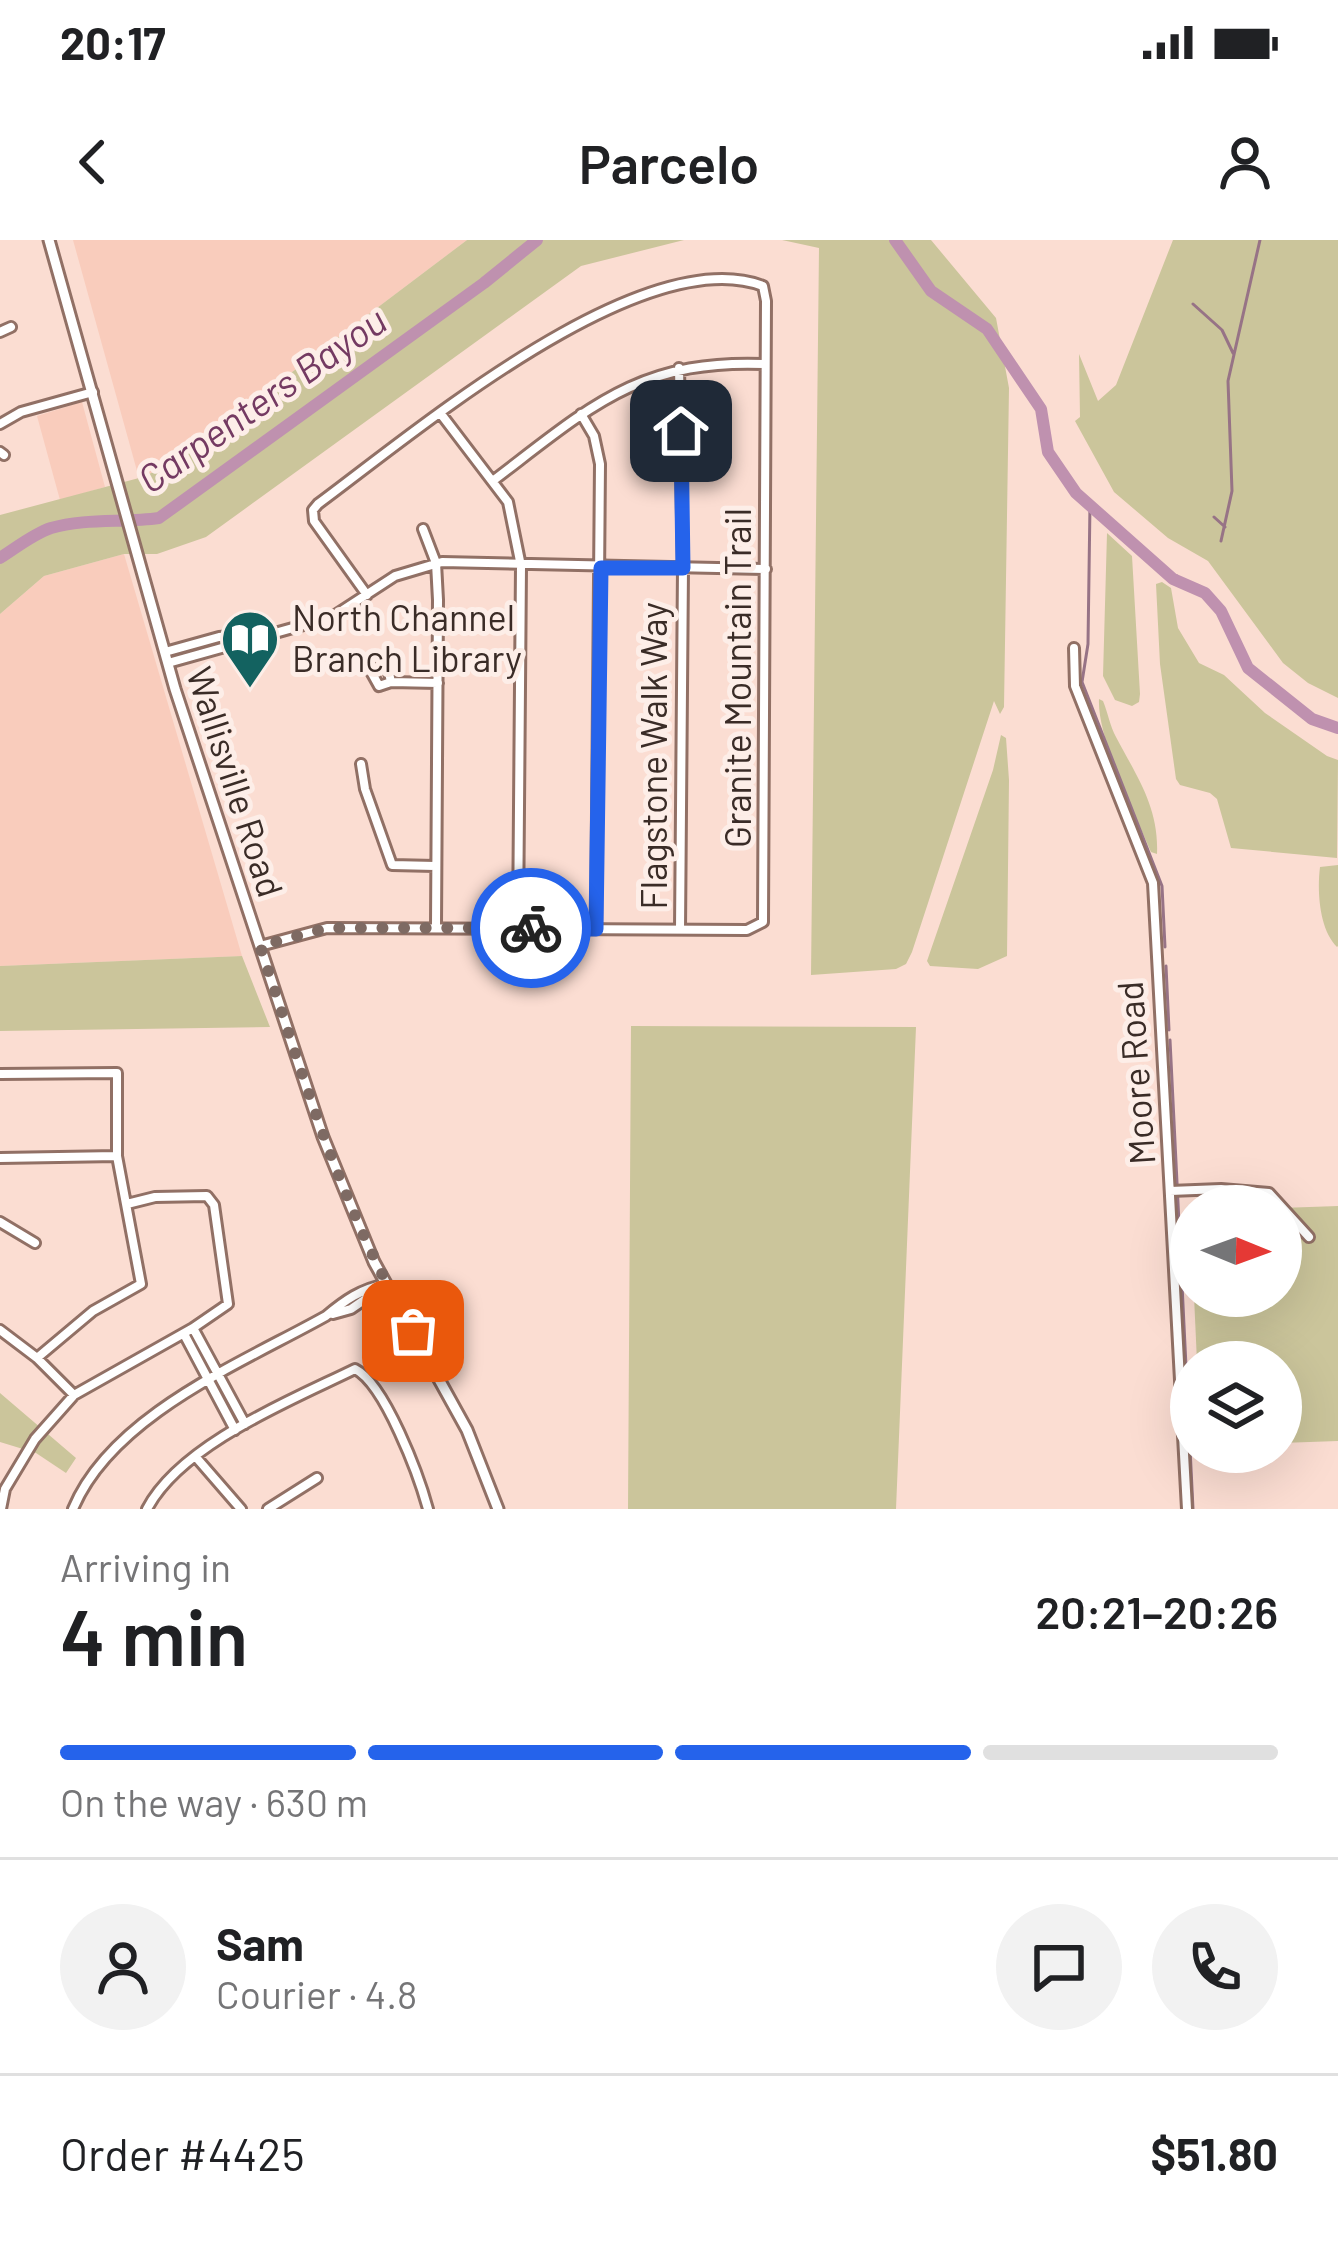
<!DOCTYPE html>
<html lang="en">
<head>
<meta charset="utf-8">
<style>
	body { margin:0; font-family:Barlow,sans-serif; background:#f2f2f2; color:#202124; height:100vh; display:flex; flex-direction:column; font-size:45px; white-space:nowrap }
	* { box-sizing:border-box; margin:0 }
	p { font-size:39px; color:#757577 }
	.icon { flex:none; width:66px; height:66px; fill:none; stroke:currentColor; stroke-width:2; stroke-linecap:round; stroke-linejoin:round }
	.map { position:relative; height:1269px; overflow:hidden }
	.sheet { display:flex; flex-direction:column; background:#fff; flex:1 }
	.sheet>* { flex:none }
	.needle { width:78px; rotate:91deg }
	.controls { position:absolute; left:1170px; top:945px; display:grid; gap:24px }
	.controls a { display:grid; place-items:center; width:132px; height:132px; border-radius:50%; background:#fff; box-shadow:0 12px 48px #0002; font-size:60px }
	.pin { position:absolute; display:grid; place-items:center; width:102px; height:102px; color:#fff; margin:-51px; border-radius:24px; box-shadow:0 6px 18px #0006 }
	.courier { position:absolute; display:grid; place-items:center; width:120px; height:120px; margin:-60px; border:9px solid #2563eb; border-radius:50%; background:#fff; color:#222; box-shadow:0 3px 15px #0007 }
	.head em { font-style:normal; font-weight:600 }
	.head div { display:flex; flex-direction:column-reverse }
	.head { display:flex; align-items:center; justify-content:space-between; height:204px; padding:0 60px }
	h1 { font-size:78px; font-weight:600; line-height:90px }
	.bar { display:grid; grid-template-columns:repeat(4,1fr); gap:18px 12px; align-content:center; height:144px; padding:0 60px }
	.bar i { height:15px; border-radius:9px; background:#e0e0e0 }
	.bar .current { background:#2563eb }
	.bar p { grid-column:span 4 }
	.line { display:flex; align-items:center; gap:30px; padding:0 60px; border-top:3px solid #e0e0e0 }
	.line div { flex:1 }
	.round { display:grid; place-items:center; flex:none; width:126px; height:126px; border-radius:63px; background:#f2f2f2 }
	.status { display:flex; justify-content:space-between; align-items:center; height:84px; padding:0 60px; background:#fff; direction:ltr }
	.status svg { height:33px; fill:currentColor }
	header { display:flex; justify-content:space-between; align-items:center; height:156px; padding:0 60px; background:#fff; font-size:54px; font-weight:600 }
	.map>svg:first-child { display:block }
	.built { fill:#f9ccbc }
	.green { fill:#cbc59b }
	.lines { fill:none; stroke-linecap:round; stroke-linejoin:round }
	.stream { stroke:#977386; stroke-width:3 }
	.river { stroke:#bf91af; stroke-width:12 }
	.minor-casing { stroke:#917065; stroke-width:14 }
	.major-casing { stroke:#917065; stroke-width:15 }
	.minor { stroke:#fff; stroke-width:8 }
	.major { stroke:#fff; stroke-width:9 }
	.done { stroke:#7e6a63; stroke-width:12; stroke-dasharray:0 21.6 }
	.route { stroke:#2563eb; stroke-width:15 }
	.labels { text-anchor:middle; stroke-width:10; stroke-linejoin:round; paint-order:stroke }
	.poi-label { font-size:36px; fill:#3a2c27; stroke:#fdeee8; text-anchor:start }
	.street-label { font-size:36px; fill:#3a2c27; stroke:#fdeee8 }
	.water-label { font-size:39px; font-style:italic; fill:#743a62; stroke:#fdeee8 }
</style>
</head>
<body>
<div class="status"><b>20:17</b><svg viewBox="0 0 49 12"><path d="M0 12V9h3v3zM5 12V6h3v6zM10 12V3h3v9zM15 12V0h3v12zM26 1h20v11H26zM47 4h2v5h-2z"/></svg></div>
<header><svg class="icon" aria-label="back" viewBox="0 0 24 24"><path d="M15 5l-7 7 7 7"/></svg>Parcelo<svg class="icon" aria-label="person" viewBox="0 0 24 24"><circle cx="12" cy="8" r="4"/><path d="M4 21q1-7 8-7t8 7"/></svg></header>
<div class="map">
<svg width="1338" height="1269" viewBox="0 0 1338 1269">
	<rect width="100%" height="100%" fill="#fbddd2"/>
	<path class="built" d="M73,0H467L166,227L139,238Z
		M82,162L105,247L60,260L37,176Z
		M124,314L242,716L0,726V374L44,336Z"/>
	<path class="green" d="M467,0H684L581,26L206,297L157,314H124L44,336L0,374V275L139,238L166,227Z
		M782,0H931L996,78L1009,148L1004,467L1000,474L994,461L912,712L906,724L896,729L811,735L819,8Z
		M1173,0H1338V458L1308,443L1283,423L1208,321L1168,298L1114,252L1075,181L1080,177L1079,114L1098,161L1116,145Z
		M1107,293L1132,316L1140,454L1139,462L1132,466L1115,460L1103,436Z
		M1162,342L1171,348L1178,388L1199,423L1224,435L1265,473L1327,516L1338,520L1337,618L1231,608L1217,559L1210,553L1180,545L1176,539L1160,424L1156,344Z
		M1099,459L1103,461C1108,473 1110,486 1116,497C1137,537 1159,567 1157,614L1151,612C1135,574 1097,498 1099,459Z
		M1001,495L1006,498L1009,540L1007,716L978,729L930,726L927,721L993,530Z
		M1338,625V706L1337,707C1319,689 1317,651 1320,627Z
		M242,716L270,787L0,791V726Z
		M631,786L916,787L896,1269H628Z
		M1338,966V1201L1281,1203V1122H1197L1194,1056H1281V968Z
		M0,1153L76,1218L66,1233L36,1213L0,1202Z"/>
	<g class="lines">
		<path class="stream" d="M1193,64L1222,90L1233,113
			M1090,264L1088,404L1082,442L1162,646L1165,707
			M1214,277L1225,287
			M1221,301L1232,251L1228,141L1260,0
			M1173,339L1177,336
			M1166,726L1169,790
			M1170,800L1193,1269"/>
		<path class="river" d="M895,0L931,51L987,89L1041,169L1048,212L1076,253L1173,339L1205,353L1221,371L1248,428L1312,479L1338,488
			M0,318C16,308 33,294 51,288C85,278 124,283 159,278L484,43L537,0"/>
		<g class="minor-casing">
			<path id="minor" d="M0,92L11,87
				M679,128L683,328L680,689
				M441,174L508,262L521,326L518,688
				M581,174L594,196L600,224L596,689
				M0,184L21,172L93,152
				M0,212L4,215
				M494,240C590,167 639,119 765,124
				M423,289L436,323L438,360L436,686
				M1074,408L1075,446L1153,643L1187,1269
				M165,412L219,397L266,393
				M168,423L332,377L395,336L442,322L766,329
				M391,442L386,419L372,417L369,428L379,446L391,442L438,443
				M361,524L365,549L392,625L435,626
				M260,706L327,688L747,690L763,682L766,61L763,46C642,0 413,194 318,264L313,270L314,281L367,355
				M0,834L117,833V916L141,1044L93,1071L37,1118
				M0,918L117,916
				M1170,951L1221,949L1269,953L1309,997
				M0,982L35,1003
				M333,1074L351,1069L383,1047
				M193,1088L245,1184
				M0,1090L37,1118L74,1155
				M184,1094L235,1190
				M195,1216L241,1269
				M1,1269L5,1249L35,1199L74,1155L193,1088L228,1064L214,965L207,956L155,957L127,964
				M73,1269C112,1175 242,1123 326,1076C345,1060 361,1049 386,1044
				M147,1269C181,1204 292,1160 355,1129C385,1144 419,1236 428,1269
				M268,1269L317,1238"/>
		</g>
		<g class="major-casing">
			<path id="major" d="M49,0L175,449L323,897L374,1022L467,1190L498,1269"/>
		</g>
		<use href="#minor" class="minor"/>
		<use href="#major" class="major"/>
	</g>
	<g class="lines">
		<path class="done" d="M413,1091C342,971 304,838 260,706L327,688H531"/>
		<path class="route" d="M531,688L596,689L601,328H683L681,191"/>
	</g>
	<defs>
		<g id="library-pin" transform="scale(3)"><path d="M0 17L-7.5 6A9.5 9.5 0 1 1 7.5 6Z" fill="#136260" stroke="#fdeee8"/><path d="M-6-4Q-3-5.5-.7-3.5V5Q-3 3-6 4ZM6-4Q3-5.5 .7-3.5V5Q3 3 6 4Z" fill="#fff"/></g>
	</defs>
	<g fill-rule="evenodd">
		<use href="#library-pin" x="250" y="399"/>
	</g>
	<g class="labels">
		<g class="poi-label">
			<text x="292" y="391">North Channel<tspan x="292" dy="41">Branch Library</tspan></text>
		</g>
		<g class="street-label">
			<text transform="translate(738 438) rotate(-90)" y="13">Granite Mountain Trail</text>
			<text transform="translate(654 516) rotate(-90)" y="13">Flagstone Walk Way</text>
			<text transform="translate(235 542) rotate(72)" y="13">Wallisville Road</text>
			<text transform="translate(1136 833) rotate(-94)" y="13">Moore Road</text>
		</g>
		<g class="water-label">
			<text transform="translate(262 160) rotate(-35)" y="14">Carpenters Bayou</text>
		</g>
	</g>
</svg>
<div class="controls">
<a><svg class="needle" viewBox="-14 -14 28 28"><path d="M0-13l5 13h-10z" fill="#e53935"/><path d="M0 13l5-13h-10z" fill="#757577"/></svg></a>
<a><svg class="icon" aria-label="layers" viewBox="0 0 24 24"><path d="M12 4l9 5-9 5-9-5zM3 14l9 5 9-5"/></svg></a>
</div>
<div class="pin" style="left:413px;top:1091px;background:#ea580c"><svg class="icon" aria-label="bag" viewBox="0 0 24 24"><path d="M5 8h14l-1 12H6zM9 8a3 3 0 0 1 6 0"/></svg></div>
<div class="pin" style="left:681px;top:191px;background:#1f2937"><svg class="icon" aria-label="home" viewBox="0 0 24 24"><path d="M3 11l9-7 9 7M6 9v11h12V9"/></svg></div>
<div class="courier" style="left:531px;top:688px"><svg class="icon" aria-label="bike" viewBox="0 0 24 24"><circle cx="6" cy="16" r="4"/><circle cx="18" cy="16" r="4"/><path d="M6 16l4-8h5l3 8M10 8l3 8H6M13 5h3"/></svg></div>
</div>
<section class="sheet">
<div class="head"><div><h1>4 min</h1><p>Arriving in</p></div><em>20:21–20:26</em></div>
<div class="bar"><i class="current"></i><i class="current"></i><i class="current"></i><i></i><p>On the way · 630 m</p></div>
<div class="line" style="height:216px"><a class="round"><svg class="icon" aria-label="person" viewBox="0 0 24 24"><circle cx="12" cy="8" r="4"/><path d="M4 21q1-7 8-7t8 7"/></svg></a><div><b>Sam</b><p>Courier · 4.8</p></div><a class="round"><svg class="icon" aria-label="chat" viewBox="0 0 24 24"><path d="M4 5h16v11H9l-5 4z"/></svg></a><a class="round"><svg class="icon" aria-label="phone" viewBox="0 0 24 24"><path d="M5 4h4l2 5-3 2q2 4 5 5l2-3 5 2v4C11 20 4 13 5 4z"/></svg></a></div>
<div class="line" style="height:156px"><div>Order #4425</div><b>$51.80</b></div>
</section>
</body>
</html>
